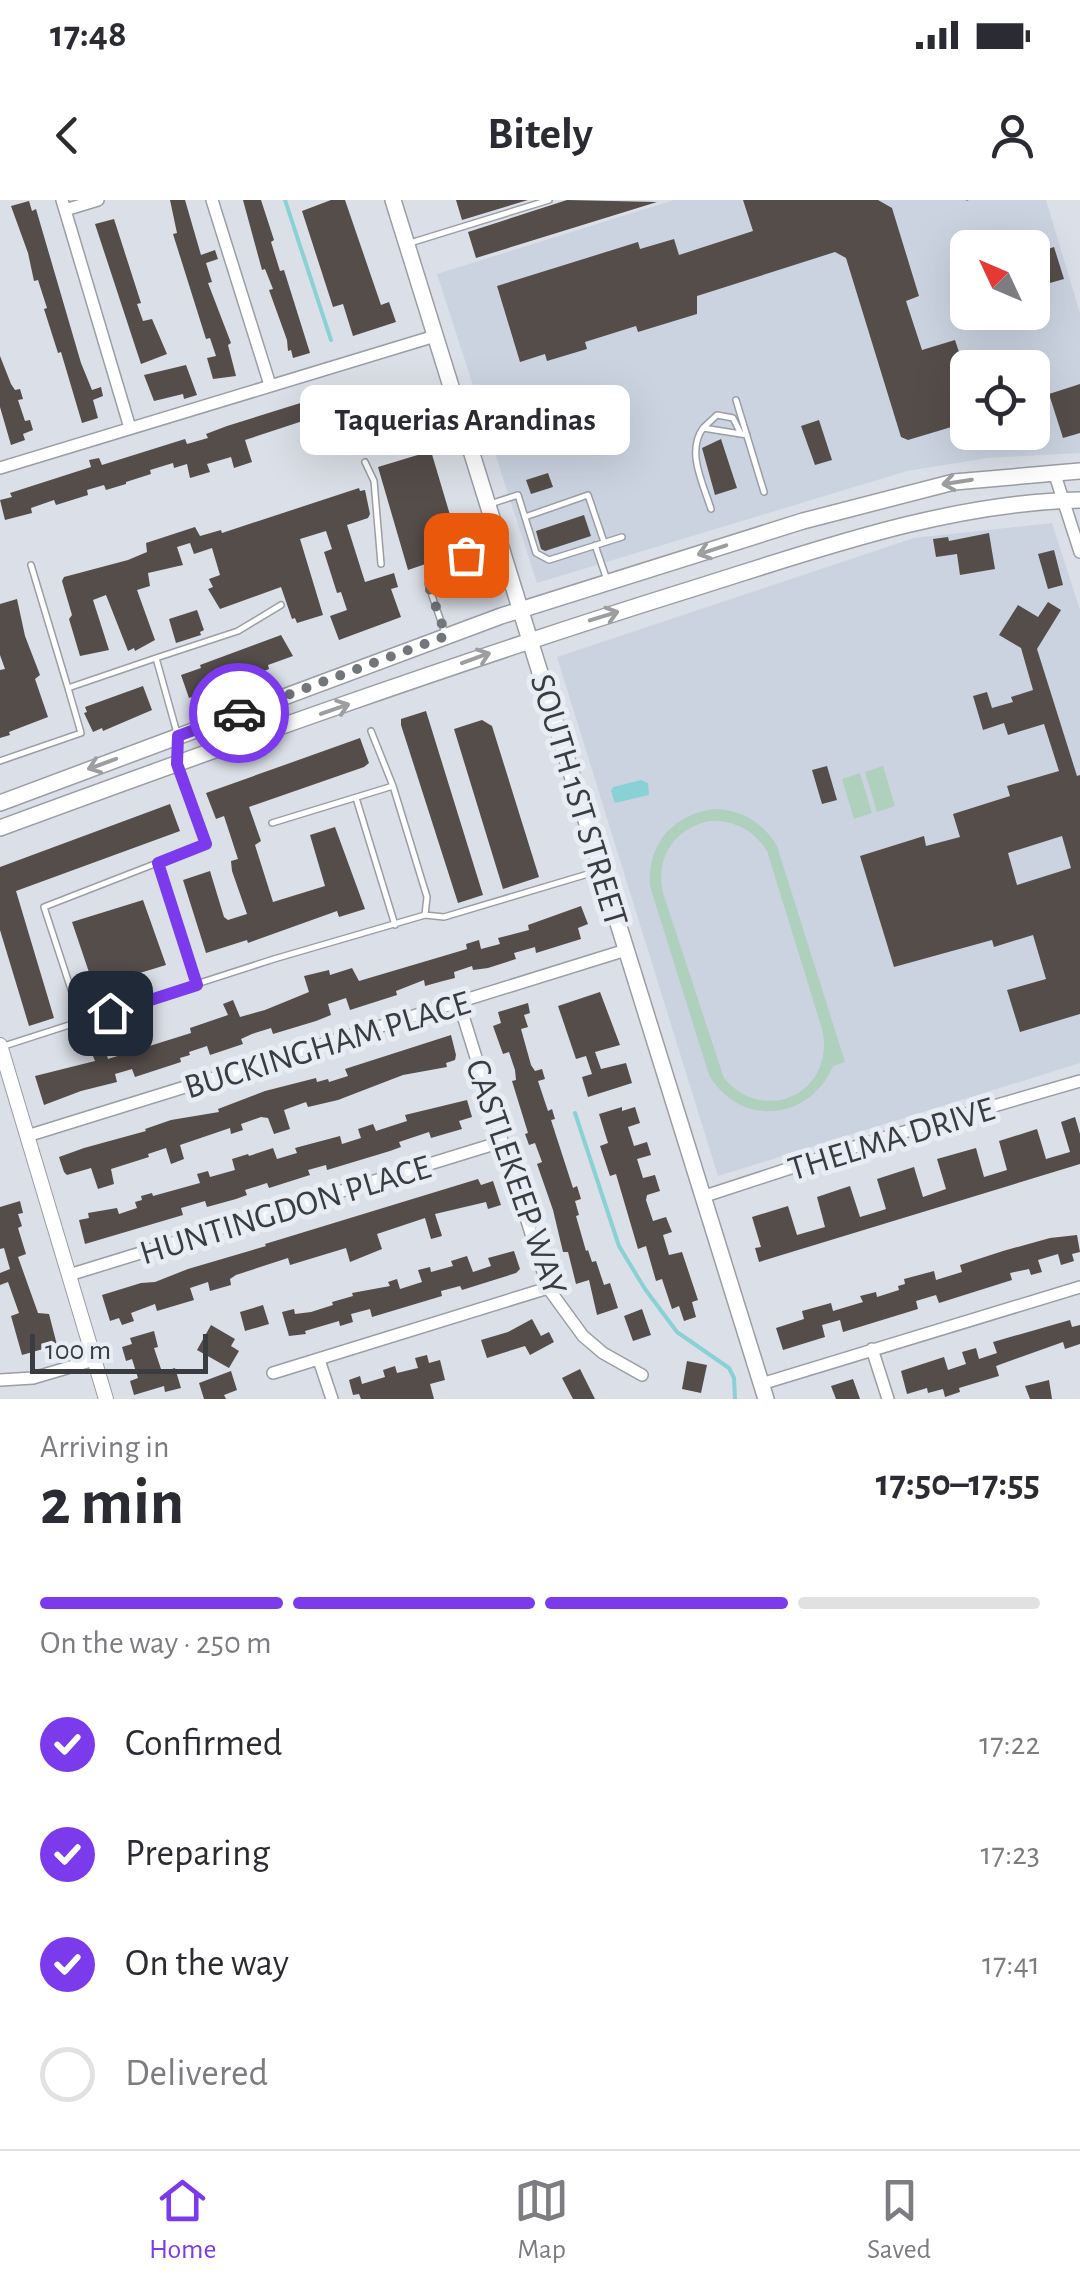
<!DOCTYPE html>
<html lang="en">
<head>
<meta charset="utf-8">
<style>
	body { margin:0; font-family:"Alegreya Sans",sans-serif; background:#f2f2f3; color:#2b2b33; height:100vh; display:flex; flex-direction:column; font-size:38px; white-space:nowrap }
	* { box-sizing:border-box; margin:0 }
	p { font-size:32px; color:#7c7c81 }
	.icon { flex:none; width:55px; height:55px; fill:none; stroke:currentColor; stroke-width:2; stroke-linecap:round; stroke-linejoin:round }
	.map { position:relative; height:1199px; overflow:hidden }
	.side { display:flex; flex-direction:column; background:#fff; flex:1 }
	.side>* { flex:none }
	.needle { width:65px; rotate:314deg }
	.buttons { position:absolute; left:950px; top:30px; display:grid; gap:20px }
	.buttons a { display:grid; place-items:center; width:100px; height:100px; border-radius:15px; background:#fff; box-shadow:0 10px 40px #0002; font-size:50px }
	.scale { position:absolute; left:30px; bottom:25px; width:178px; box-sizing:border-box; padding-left:10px; border:5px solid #3a3c3f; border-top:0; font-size:28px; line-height:35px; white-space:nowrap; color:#3a3c3f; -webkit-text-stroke:8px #e8ecf4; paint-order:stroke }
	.pin { position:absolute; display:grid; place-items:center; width:85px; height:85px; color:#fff; margin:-42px; border-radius:20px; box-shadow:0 5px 15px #0006 }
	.courier { position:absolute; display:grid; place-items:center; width:100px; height:100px; margin:-50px; border:8px solid #7c3aed; border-radius:50%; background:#fff; color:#222; box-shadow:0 2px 12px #0007 }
	.bubble { position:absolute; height:70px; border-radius:15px; background:#fff; box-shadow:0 10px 40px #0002; font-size:32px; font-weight:700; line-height:70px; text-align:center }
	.summary em { font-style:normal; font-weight:700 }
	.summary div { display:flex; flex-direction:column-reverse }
	.summary { display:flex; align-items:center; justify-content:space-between; height:170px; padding:0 40px }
	h1 { font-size:65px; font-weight:700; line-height:75px }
	.bar { display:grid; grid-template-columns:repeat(4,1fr); gap:15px 10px; align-content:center; height:120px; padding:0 40px }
	.bar i { height:12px; border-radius:8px; background:#e1e1e2 }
	.bar .selected { background:#7c3aed }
	.bar p { grid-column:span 4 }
	ol { padding:0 40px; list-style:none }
	li { display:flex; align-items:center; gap:30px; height:110px }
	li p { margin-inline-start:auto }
	li .icon { padding:10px; border-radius:50%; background:#7c3aed; color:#fff; stroke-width:4 }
	li:last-child { color:#7c7c81 }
	li i { width:55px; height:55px; border:5px solid #e1e1e2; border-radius:50% }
	.status { display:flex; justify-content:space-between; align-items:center; height:70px; padding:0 50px; background:#fff; direction:ltr }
	.status svg { height:28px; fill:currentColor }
	header { display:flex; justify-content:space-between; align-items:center; height:130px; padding:0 40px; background:#fff; font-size:45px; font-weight:700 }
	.menu { display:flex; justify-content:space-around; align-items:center; height:140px; border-top:2px solid #e1e1e2; background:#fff; font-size:28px; color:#7c7c81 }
	.menu a { display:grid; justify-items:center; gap:5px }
	.menu .selected { color:#7c3aed }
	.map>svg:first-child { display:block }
	.built { fill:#cbd3e1; fill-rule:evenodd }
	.green { fill:#afd0bd; fill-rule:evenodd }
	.water { fill:#8ad1d6 }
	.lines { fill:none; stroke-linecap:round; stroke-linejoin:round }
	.stream { stroke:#8ad1d6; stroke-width:4 }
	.building { fill:#554d4a; fill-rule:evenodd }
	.service-casing { stroke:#9a9ea5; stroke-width:8 }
	.minor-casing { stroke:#9a9ea5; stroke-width:14 }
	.tertiary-casing { stroke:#9a9ea5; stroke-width:16 }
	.secondary-casing { stroke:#9a9ea5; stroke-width:18 }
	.path { stroke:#96999f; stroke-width:2.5; stroke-dasharray:2.5 8; stroke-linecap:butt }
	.service { stroke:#fff; stroke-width:5 }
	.minor { stroke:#fff; stroke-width:11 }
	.tertiary { stroke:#fff; stroke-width:14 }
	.secondary { stroke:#fff; stroke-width:15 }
	.oneway { stroke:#9c9e9f }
	.done { stroke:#72757a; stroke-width:10; stroke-dasharray:0 18 }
	.route { stroke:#7c3aed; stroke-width:12 }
	.labels { text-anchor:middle; stroke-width:10; stroke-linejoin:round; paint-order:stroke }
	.street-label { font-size:35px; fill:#3a3c3f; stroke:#e8ecf4 }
</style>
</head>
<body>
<div class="status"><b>17:48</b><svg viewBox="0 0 49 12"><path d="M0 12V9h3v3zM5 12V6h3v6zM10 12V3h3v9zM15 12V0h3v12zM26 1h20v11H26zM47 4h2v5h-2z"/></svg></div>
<header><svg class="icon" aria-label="back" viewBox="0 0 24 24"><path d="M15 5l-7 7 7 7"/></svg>Bitely<svg class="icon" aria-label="person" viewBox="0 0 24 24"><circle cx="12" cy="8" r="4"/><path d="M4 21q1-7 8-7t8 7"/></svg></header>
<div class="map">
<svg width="1080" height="1199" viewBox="0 0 1080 1199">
	<rect width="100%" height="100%" fill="#dbdfe7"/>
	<path class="built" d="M674,0H1046L1080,113V253L987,258L907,271L537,383L437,74ZM968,48H1032V112H968ZM968,168H1032V232H968Z
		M1052,323L1080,410V863L718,976L557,457L914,338Z"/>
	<path class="green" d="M883,566L895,606L877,612L865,572Z
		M860,573L872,613L854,619L842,579Z
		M717,609C744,611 763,623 777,646L845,862L833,866C810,921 740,928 709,875L650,686C647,643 675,612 717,609ZM709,621C734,620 753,629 767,651L822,829C837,891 765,927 724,878L663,693C655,658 674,629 709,621Z"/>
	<path class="water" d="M641,580L648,583L649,595L615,603L611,591L613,587Z"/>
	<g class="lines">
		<path class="stream" d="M285,0L331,140
			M575,913L619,1046L645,1089L677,1132L729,1168L734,1178L735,1199"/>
	</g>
	<path class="building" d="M170,0H185L201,55L215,50L218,59L206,63L212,82L208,83L231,143L228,145L236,176L213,179L207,158L216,156L210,138L206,139L173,34L177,33Z
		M243,0H261L274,40L271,42L280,71L284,70L310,153L293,158L291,150L288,151L287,140L269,90L273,89L265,69L262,70Z
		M331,0H345L381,105L389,102L396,122L353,136L343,104L333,107L302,11Z
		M456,0H528L462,20Z
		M567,0L657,2L476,58L468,32Z
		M743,0H878L892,8L919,96L906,101L922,150L955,140L968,179V222L908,240L901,237L846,58L835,52L697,96V114L638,132L636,126L585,142L587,149L547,161L545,154L520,162L497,86L638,42L640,49L674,39L679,55L753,31Z
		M29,1L32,11L36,9L81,163L92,190L101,187L103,196L93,200L98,218L82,223L61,152L58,153L44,109L47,108L38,80L34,81L28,53L11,6Z
		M114,19L141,103L137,104L143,121L152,119L167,154L141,164L95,24Z
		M1054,47L1064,79L1032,88V54Z
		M0,156L11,184L15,190L20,189L23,199L18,200L25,221L30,220L33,230L23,234L25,240L11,245L0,207Z
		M186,165L197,195L184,199L183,194L154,201L144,175Z
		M1080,184V233L1063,238L1049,194Z
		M339,191L356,233L333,237L324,214L245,240L252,262L234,268L231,257L207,264L210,272L190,278L187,264L174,268L173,263L150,270L151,274L126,282V284L106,290L104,285L87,290L88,295L56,305L54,300L31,308L32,313L5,320L0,300L12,297L10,293L91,267L89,260L99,258L102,265L185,239L187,244L208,238L206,234L227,226Z
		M382,197L390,223L375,228L366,202Z
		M819,220L832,260L815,265L801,226Z
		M721,239L737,288L715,295L702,248Z
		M431,251L461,352L408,370L378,267Z
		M548,273L553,287L531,294L526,280Z
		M359,288L360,291L365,290L370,314L368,318L347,325L365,382L394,373L398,387L391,389L401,417L339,440L330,416L347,410L341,392L337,393L324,352L332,349L326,331L300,339L323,415L297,423L295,418L292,419L281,387L220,409L208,389L213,387L209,379L220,375L212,348L194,354L190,343L177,347L183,365L148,373L150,386L137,390L155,440L135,451L134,448L128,451L106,395L93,400L109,450L80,456L69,419L72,415L62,381L64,377L128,360L147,352L146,343L195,327L200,336L221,330L222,333Z
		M584,315L591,336L545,351L541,349L536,331Z
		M989,333L995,369L960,375L957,354L936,357L933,339L948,337L949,341Z
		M1054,350L1063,385L1048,389L1038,354Z
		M17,399L25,436L40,475L35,479L48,517L9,532L10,535L0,538V470L5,469L0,455V404Z
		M1048,402L1061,410L1037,449L1077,576L1080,575V814L1020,832L1007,790L1046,779L1033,735L994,747L992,740L894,767L860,656L924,636L926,646L960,637L953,614L1010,596L1007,586L1059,571L1044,524L1008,535L1004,523L983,530L973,496L987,492L992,508L1013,502L1011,497L1033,490L1021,448L999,435L1018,405L1038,417ZM1062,636L1071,668L1017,685L1008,653Z
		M197,410L204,430L200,432L201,435L176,443L169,419Z
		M281,435L293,456L268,465L269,469L255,475L189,498L181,475L201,468L200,465Z
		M143,486L152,510L103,531L102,528L93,532L84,513L87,512L85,507Z
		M426,511L483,695L458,703L401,525V519Z
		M482,520L492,526L539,677L503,689L454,529Z
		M360,538L369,563L364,567L249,607L261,641L255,645L273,702L325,686L310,635L335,627L365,709L339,717L337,711L248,743L247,740L206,753L183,680L210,671L224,717L228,720L247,714L232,671L231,661L238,659L224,616L216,619L206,593Z
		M827,566L837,600L822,604L812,570Z
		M170,604L180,631L16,691L54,818L29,826L0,730V667Z
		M143,700L166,765L94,787L72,722Z
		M581,706L588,724L578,728L581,739L536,753L535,747L514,753L516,759L488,768L473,770L472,766L454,772L455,778L443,781L425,786L424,780L396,791L397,795L350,810L346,798L328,804L331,815L316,821L273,834L271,828L252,834L241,839L243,844L210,855L207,846L189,852L190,855L180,858L181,862L135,877L132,869L115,874L117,882L81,891L44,905L35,876L95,861L93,856L106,852L108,859L191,833L190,828L228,815L223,804L233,800L240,817L265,810L309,792L304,776L329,770L330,775L352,768L359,781L467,749L466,744L479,740L481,749L500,744L498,738L529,730L528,725Z
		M600,792L620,845L595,852L601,869L626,863L632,883L588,897L582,877L592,874L586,856L576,859L558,806Z
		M528,803L530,813L524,815L528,827L521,829L531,865L535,871L542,869L545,879L538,881L548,911L552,909L555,919L551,920L573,988L577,986L581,999L575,1001L579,1015L576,1016L586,1051L588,1050L592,1062L596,1061L604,1085L610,1083L618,1108L597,1115L589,1080L576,1084L568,1052H563L553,1010L537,964L542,962L535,943L529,945L525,934L528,933L512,881L516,880L515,870L509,852L503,854L493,826L501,823L498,812Z
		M451,835L456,855L455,860L446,863L447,867L403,875L338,900L308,907L306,902L284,910L290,929L274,934L268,918L261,917L241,924L243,930L231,934L230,928L180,945L184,959L171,964L166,948L148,954L149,957L111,969L114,984L98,989L91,968L67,975L64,972L59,957L84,948L146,931L145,929L171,920L219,912L218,909L265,891L316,878L317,882L328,879L329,882L348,876L345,869Z
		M467,900L472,917L459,921L462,929L431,938L429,932L399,942L401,947L390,951L327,970L326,965L308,970L310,975L269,988L267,983L245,990L247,995L236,999L207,1007L205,1001L181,1008L183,1015L85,1044L79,1020L89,1018L88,1013L117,1008L119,1014L137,1008L135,1002L142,1000L141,996L152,993L153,996L200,983L197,974L208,971L210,977L235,970L232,959L248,954L249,956L273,948L277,959L297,953L295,948L340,936L342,944L361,938L358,929L373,924L376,931L407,921L405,915Z
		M622,907V911L635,907L640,923L628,927L634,946L647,942L651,955L637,959L643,978L655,975L660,991L647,995L646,1000L653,1021L666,1017L672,1032L663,1035L669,1055L682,1052L698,1100L692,1102L696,1117L684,1121L679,1106L672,1109L662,1079L656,1081L646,1046L638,1049L616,974L610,976L600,946L608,943L599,914Z
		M1075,917L1080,934V964L759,1062L755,1048L761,1047L752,1017L788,1006L797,1035L825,1027L817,997L850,986L860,1017L880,1011L886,1009L877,979L914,967L923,997L946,989L937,959L976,948L984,977L1007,970L999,941L1037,929L1046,959L1070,952L1061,922Z
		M478,979L481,985L493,981L501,1005L488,1009L486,1002L435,1014L442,1036L431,1039L425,1018L377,1034L382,1049L350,1062L346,1048L290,1065L288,1058L236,1075L230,1079L231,1085L210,1091L208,1082L190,1088L194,1100L157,1111L155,1104L131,1113L134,1121L122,1125L119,1118L110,1121L102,1095L141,1083L155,1082L188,1069L266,1046L265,1044Z
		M20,1001L23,1013L18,1014L22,1026L18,1028L26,1054L18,1057L38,1113L49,1114L57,1145L22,1155L11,1116L19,1113L8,1082L0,1085V1073L10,1069L4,1048L0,1049V1007Z
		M1077,1035L1080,1052L1072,1054L1074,1061L1061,1065L1058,1054L1038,1060L1042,1072L1031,1075L1029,1069L1010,1073L1012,1080L939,1103L936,1095L916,1101L918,1109L843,1132L840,1120L822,1125L825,1137L783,1150L776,1128L804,1119L802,1111L831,1103L833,1111L863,1102L860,1096L876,1092L877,1097L899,1090L898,1086L905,1084L904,1079L934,1071L936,1080L962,1072L960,1065L1003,1051L1050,1038Z
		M514,1051L520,1069L516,1073L462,1090L460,1086L441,1091L442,1096L372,1117L370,1109L351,1114L353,1122L340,1126L339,1121L305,1131L306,1134L289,1136L282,1112L294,1109L295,1114L311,1112L333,1105L332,1102L353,1096L352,1093L390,1086L388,1082L397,1079L400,1089L422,1082L418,1070L430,1067L431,1072L453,1066L451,1061L467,1056L473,1072L491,1066L488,1058Z
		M263,1105L269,1124L245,1131L240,1112Z
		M642,1109L651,1135L633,1141L624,1116Z
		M532,1119L541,1136L549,1132L554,1142L530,1155L525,1146L487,1158L481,1140L508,1132Z
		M1070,1120L1072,1127L1080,1125V1144L1065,1149L1063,1142L996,1166L999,1176L959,1188L960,1192L945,1197L943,1189L928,1193L927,1188L907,1194L901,1171L944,1157L948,1170L966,1164L962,1152L976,1148L979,1159L997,1153L993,1142Z
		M211,1125L235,1139L231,1146L239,1151L229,1168L197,1150Z
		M154,1131L158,1147L154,1148L162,1172L175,1168L181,1188L165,1192L164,1186L134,1195L130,1181L138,1178L132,1159L126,1161L122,1147L132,1144L130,1138Z
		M427,1155L429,1163L440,1160L445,1180L430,1184L434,1199H361L359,1194L353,1195L349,1180L360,1176L362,1184L385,1177L383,1170L395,1166L397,1173L418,1168L415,1158Z
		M687,1161L707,1165L701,1193L682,1189Z
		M580,1169L595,1199H573L562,1178Z
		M231,1171L237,1190L224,1195L226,1199H204L199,1183Z
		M853,1179L860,1199H836L831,1186Z
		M1049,1180L1052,1199H1030L1025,1186Z"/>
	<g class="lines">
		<g class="service-casing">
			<path id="service" d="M410,43L549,0
				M736,200L764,292
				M703,228L717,215L733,218L740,232
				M365,262L374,281L381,364
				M490,304L518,295L536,353L549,360L622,337
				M711,309C703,283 686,252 703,228L747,235
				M525,317L588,295L604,342
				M595,345L607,380
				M31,365L68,488L156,458L177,533
				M445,433L428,384L471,370L466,355L497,344
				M156,458L238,431L281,405
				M371,531L393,586L427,697L425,715
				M0,561L81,533L68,488
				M356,598L395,725
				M272,623L393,586
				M158,664L197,785
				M82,823L44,707L206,644L178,568
				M1,847L274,759L425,715L444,717L598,671"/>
		</g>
		<g class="minor-casing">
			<path id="minor" d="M62,0L130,228
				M212,0L270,185
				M65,10L98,0
				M0,268L435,136
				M1054,272L1080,352
				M459,803L548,1088L583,1136L603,1153L642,1175
				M27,936L626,750
				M702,997L873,941L1080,881
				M69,1075L501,942
				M872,1149L888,1199
				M319,1160L332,1199
				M273,1173L548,1088
				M0,1180L33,1178L94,1160
				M761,1184L1080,1087"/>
		</g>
		<g class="tertiary-casing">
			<path id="tertiary" d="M0,845L106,1199"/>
		</g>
		<g class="secondary-casing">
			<path id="secondary" d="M393,0L766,1199
				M0,603L501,416L803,321L954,282L1080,271
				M0,628C226,545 452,464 682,392C811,352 943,303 1080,300"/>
		</g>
		<path class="path" d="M967,0V1"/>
		<use href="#service" class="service"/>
		<use href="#minor" class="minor"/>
		<use href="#tertiary" class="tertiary"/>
		<use href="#secondary" class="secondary"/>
	</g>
	<defs><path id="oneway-shaft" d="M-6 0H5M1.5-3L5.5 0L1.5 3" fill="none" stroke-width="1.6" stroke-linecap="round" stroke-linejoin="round" transform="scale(2.5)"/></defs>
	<g class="oneway">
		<use href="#oneway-shaft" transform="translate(957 282) rotate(171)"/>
		<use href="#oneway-shaft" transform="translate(712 350) rotate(162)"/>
		<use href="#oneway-shaft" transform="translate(604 416) rotate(-17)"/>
		<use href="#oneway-shaft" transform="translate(476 458) rotate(-20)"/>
		<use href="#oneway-shaft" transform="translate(335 509) rotate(-19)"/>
		<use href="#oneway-shaft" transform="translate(102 564) rotate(160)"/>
	</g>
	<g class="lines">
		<path class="done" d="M239,513L446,436L428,384L471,370L466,355"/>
		<path class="route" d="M110,813L197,785L158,663L206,644L177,564L178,536L239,513"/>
	</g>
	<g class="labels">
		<g class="street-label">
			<text transform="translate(580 600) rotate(73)" y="12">SOUTH 1ST STREET</text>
			<text transform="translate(327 844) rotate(-17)" y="12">BUCKINGHAM PLACE</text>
			<text transform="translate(891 938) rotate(-17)" y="12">THELMA DRIVE</text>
			<text transform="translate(517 977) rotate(71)" y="12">CASTLEKEEP WAY</text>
			<text transform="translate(285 1009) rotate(-17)" y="12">HUNTINGDON PLACE</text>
		</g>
	</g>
</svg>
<div class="buttons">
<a><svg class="needle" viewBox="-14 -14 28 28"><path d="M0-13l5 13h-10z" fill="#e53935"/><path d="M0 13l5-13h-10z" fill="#7c7c81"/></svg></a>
<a><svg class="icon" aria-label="locate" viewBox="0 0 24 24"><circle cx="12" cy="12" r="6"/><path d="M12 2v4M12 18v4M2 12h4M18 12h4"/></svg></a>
</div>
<div class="scale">100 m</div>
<div class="pin" style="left:466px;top:355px;background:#ea580c"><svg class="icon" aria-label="bag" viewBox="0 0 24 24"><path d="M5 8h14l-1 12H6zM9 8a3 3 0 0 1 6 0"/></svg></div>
<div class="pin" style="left:110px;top:813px;background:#1f2937"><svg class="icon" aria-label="home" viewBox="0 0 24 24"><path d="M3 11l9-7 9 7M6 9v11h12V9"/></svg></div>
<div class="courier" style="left:239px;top:513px"><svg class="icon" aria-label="car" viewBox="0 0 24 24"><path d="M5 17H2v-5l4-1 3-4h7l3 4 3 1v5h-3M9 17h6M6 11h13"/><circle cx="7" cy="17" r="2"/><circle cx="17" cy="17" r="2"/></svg></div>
<div class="bubble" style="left:300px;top:185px;width:330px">Taquerias Arandinas</div>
</div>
<section class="side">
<div class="summary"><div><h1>2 min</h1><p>Arriving in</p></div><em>17:50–17:55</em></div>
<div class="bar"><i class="selected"></i><i class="selected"></i><i class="selected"></i><i></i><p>On the way · 250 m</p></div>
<ol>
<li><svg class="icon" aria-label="check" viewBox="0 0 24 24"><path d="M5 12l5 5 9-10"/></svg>Confirmed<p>17:22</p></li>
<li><svg class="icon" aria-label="check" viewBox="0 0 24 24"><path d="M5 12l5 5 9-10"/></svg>Preparing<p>17:23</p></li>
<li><svg class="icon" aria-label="check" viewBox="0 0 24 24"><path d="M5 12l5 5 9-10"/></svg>On the way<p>17:41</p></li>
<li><i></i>Delivered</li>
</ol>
</section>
<nav class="menu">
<a class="selected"><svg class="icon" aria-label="home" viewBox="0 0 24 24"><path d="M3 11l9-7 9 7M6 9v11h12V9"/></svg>Home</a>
<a><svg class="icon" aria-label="map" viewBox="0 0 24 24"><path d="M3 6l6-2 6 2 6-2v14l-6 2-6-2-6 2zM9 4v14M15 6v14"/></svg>Map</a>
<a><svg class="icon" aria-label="saved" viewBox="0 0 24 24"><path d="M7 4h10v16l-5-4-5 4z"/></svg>Saved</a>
</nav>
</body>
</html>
